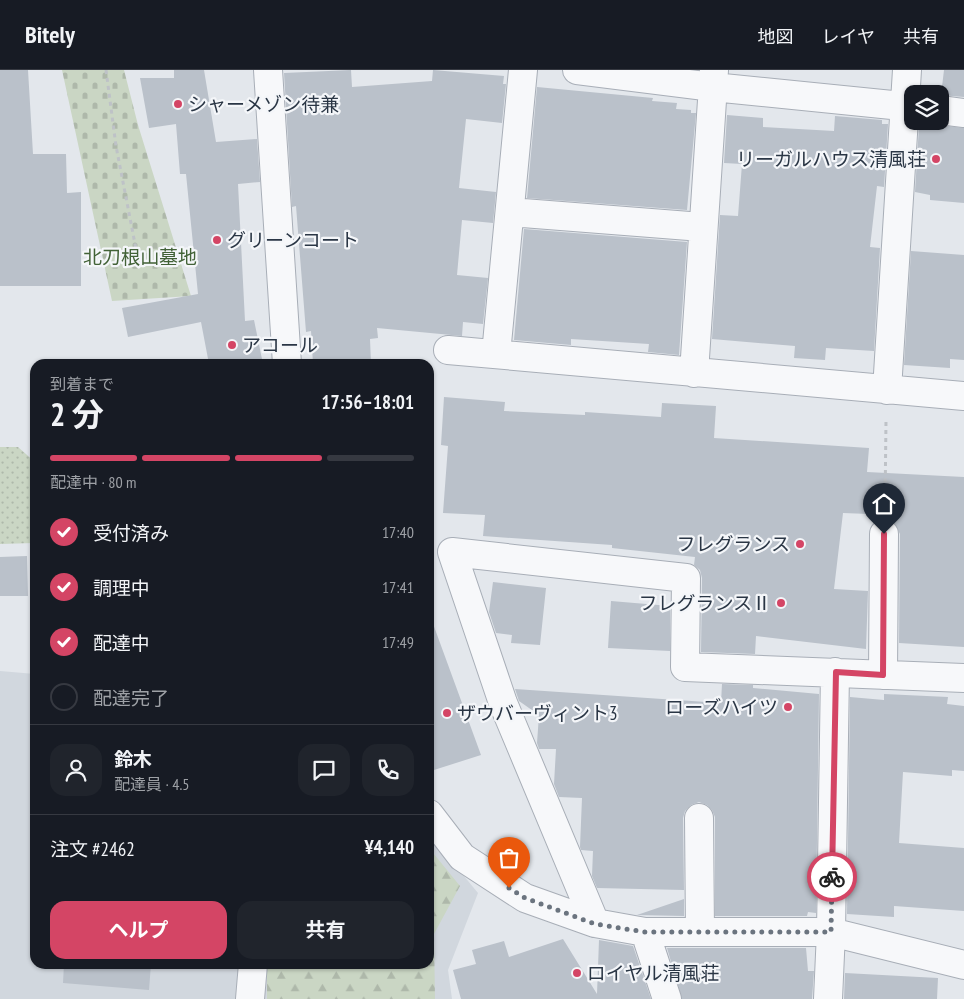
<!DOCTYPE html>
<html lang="ja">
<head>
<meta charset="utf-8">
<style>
	body { margin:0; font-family:"PT Sans Narrow","Noto Sans JP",sans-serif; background:#20242c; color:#f1f3f6; height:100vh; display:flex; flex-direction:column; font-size:19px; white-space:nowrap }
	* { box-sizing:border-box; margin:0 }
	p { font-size:16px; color:#9ea1a6 }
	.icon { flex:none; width:28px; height:28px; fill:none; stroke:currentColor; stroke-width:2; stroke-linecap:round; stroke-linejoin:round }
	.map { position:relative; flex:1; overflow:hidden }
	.side { position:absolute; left:30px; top:289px; width:404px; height:610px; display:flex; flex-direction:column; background:#171b24; border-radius:15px; box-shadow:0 1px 4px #0004 }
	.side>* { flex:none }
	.fabs { position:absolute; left:904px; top:15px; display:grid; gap:10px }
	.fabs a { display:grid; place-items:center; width:45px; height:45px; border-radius:10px; background:#171b24; box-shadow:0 1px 4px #0004; font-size:25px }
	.pin { position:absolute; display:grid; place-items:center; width:42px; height:42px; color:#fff; margin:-51px -21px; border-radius:50% 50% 50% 0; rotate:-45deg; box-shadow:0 0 5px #0007 }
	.pin .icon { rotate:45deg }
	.courier { position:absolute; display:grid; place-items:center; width:50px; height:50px; margin:-25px; border:4px solid #d44565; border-radius:50%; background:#fff; color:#222; box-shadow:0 1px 6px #0007 }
	.summary em { font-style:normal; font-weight:700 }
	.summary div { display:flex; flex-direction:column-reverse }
	.summary { display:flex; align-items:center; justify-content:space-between; height:85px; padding:0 20px }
	h1 { font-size:32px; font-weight:700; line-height:38px }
	.bar { display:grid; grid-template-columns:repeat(4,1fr); gap:8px 5px; align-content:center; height:60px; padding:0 20px }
	.bar i { height:6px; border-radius:4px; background:#363941 }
	.bar .active { background:#d44565 }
	.bar p { grid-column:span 4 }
	.line { display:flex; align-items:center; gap:12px; padding:0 20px; border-top:1px solid #363941 }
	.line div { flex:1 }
	.round { display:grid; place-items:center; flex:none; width:52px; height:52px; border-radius:15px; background:#20242c }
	ol { padding:0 20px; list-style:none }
	li { display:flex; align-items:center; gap:15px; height:55px }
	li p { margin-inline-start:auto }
	li .icon { padding:5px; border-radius:50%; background:#d44565; color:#fff; stroke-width:4 }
	li:last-child { color:#9ea1a6 }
	li i { width:28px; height:28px; border:2px solid #363941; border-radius:50% }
	.button { display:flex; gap:10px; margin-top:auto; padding:10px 20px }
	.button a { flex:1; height:58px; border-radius:15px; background:#d44565; color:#fff; font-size:20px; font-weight:700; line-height:58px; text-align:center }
	.button a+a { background:#20242c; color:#f1f3f6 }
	header { display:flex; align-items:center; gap:30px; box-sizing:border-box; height:70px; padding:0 25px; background:#171b24; border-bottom:1px solid #363941 }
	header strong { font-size:24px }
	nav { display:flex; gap:28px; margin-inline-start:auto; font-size:18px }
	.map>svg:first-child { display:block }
	.built { fill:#d1d7de }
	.forest { fill:url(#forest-firs) }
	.cemetery { fill:url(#cemetery-stones) }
	.park { fill:url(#park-dots) }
	.building { fill:#bac1ca }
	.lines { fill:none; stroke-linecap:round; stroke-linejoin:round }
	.minor-casing { stroke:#a8aeb7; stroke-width:30 }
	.path { stroke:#bec2c7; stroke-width:3; stroke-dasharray:4 4; stroke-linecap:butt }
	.minor { stroke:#f7f8fa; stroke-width:28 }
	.done { stroke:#6b747f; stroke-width:5; stroke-dasharray:0 9 }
	.route { stroke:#d44565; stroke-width:6 }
	.poi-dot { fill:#d44565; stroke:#f4f6f9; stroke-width:2 }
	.labels { text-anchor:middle; stroke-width:4.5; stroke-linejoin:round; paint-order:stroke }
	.poi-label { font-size:19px; fill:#2a3645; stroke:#f4f6f9; text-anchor:start }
	.park-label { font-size:19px; fill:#426237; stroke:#f4f6f9 }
</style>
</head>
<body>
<header>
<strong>Bitely</strong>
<nav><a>地図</a><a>レイヤ</a><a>共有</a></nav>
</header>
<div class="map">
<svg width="964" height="929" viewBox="0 0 964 929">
	<defs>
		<pattern id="forest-firs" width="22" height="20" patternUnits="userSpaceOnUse" patternTransform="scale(1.25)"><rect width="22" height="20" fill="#cad6c4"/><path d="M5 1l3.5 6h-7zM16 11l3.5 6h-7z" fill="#aeb8aa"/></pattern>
		<pattern id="cemetery-stones" width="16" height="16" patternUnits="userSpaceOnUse" patternTransform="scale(1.25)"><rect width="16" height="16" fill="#cad6c4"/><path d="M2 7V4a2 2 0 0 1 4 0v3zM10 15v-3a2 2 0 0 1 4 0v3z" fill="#aeb8aa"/></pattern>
		<pattern id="park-dots" width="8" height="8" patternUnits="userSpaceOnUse" patternTransform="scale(1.25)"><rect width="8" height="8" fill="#cad6c4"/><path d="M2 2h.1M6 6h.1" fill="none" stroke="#aeb8aa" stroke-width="1.8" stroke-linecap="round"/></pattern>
	</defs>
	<rect width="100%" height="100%" fill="#e3e7ec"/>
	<path class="built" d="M0,601L35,604V894H429V764L478,823L448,900L452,929H0Z"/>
	<path class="forest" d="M429,778L460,816L434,864L435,929H267V894H429Z"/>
	<path class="cemetery" d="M62,0H124L138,55L191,226L112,231Z"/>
	<path class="park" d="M0,377H18L35,392V473L0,474Z"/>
	<path class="building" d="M0,0H28L33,84H66L67,123L81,122V216H0Z
		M174,0H204L216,72L257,69L260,112L238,114L245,251L254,250L263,294H209L201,252L128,267L122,238L198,224L186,104H180L176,54L149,58L140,8H174Z
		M351,0L352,17L432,11L433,0L504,6L503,14H506L502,53L466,49L459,118L496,122L493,153L462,150L457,205L488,208L483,254L463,252L462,266L377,258L378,268L370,269L371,294H313L311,261L306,262L296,136L292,137L284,3Z
		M944,0H964V27L941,25Z
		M537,17L653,28L652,31L677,33L676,39L691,40V43H696L687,140L527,128Z
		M727,45L763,48V57L834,61L835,46L882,50V54H888L884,117L877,116L870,177L880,178L874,281L826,278L825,290L794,288L795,276L712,269L720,145L738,146L742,94L724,93Z
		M937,55L964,58V133L930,130V125L915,122L919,56L937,58Z
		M524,159L687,172L679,285L648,282L649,274L571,269V275L514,270Z
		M911,181L964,185V290L950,289V298L904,295Z
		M444,327L505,332L504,341L585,345V342L661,347L662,333L716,336L714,368L869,378L867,402L964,407V577L899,573L900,464L894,452V445L843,443L834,519L868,521L866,579L756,566L755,584L701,582L702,508L700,500L694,495L695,487L612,478V475L483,466L485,445L443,443L448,376L441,375Z
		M27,486L28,526H0V487Z
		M493,512L546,518L540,575L511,573L512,565L496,563L489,542Z
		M611,531L670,536V581L608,578Z
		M432,551L481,685L434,700L429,687V552Z
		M722,614L753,615V618L819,624L816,843L808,842L807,846H715V747L712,740L707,735L699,732L691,735L685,741L683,748L684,820L597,818L592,806L593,781L581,780L580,777L582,728L559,727L554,714L556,679H539L537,673L539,645L519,631L515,619L721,633Z
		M884,624L948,627L947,634L964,636V701L952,700V706L903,702L899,773L964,778V841L894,836V847L847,844L850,627L884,630Z
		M684,829V846L637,845Z
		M563,869L597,924L599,870L633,876L651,929H461L453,900L476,894L472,880L504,871L509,887Z
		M667,878H806L808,901H814L812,929H682Z
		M64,894H151L149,920L63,913Z
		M845,903L938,908L937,929H844Z"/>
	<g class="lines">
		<g class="minor-casing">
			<path id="minor" d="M268,0L287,294
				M577,0L713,17L912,37
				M940,40L964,43
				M510,142L702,157
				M448,280L964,326
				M496,284L523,0
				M694,303L714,0
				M887,320L907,0
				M883,605L884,464
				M429,744L462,787L525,828L595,853L645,862H831L964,895
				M699,748L700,862
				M595,853L503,633L452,482L686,508L685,597L964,608
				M645,862L667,929
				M250,929L253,894
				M828,929L831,862L835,602"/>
		</g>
		<path class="path" d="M106,0L116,76L136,179
			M885,436L886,350"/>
		<use href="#minor" class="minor"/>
	</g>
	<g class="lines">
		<path class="done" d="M509,818L525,828L595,854L645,862H831L832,807"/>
		<path class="route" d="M832,807L836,602L883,605L884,464"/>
	</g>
	<g class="poi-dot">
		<circle cx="178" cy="34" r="5"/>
		<circle cx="936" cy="89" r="5"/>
		<circle cx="217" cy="170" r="5"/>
		<circle cx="232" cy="275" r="5"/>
		<circle cx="800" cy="474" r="5"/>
		<circle cx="781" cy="533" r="5"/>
		<circle cx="788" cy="637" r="5"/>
		<circle cx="447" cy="643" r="5"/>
		<circle cx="577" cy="903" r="5"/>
	</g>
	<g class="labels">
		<g class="poi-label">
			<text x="188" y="41">シャーメゾン待兼</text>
			<text x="926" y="96" text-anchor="end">リーガルハウス清風荘</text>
			<text x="227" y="177">グリーンコート</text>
			<text x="242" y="282">アコール</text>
			<text x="790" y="481" text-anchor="end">フレグランス</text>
			<text x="771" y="540" text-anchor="end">フレグランスⅡ</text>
			<text x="778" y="644" text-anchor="end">ローズハイツ</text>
			<text x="457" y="650">ザウバーヴィント3</text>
			<text x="587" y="910">ロイヤル清風荘</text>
		</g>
		<g class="park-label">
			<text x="140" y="194">北刀根山墓地</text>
		</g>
	</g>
</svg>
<div class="fabs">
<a><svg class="icon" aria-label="layers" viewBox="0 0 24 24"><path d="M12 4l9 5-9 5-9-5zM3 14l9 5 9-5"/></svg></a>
</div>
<div class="pin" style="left:509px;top:818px;background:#ea580c"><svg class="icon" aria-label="bag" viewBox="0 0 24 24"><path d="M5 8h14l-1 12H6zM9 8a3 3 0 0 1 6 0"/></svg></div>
<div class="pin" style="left:884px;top:464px;background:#1f2937"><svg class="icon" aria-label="home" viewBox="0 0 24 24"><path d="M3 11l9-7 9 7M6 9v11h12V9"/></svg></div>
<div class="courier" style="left:832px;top:807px"><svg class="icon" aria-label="bike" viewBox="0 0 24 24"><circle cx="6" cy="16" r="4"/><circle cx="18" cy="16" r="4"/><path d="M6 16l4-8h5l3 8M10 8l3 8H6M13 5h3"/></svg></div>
<section class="side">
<div class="summary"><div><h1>2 分</h1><p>到着まで</p></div><em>17:56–18:01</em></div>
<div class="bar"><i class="active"></i><i class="active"></i><i class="active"></i><i></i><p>配達中 · 80 m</p></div>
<ol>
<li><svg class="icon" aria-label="check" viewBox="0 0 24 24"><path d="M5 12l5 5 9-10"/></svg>受付済み<p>17:40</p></li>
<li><svg class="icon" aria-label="check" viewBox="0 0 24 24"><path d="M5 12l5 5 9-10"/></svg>調理中<p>17:41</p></li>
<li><svg class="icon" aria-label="check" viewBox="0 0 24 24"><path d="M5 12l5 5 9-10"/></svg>配達中<p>17:49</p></li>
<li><i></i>配達完了</li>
</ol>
<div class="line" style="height:90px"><a class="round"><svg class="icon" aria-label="person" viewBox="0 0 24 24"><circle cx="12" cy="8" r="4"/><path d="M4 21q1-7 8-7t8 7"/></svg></a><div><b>鈴木</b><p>配達員 · 4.5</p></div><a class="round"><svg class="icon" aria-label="chat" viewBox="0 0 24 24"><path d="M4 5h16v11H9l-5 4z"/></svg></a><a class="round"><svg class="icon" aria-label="phone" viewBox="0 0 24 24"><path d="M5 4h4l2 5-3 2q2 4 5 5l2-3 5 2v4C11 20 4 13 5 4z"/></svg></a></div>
<div class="line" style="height:65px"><div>注文 #2462</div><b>¥4,140</b></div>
<div class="button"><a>ヘルプ</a><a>共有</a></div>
</section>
</div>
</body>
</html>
